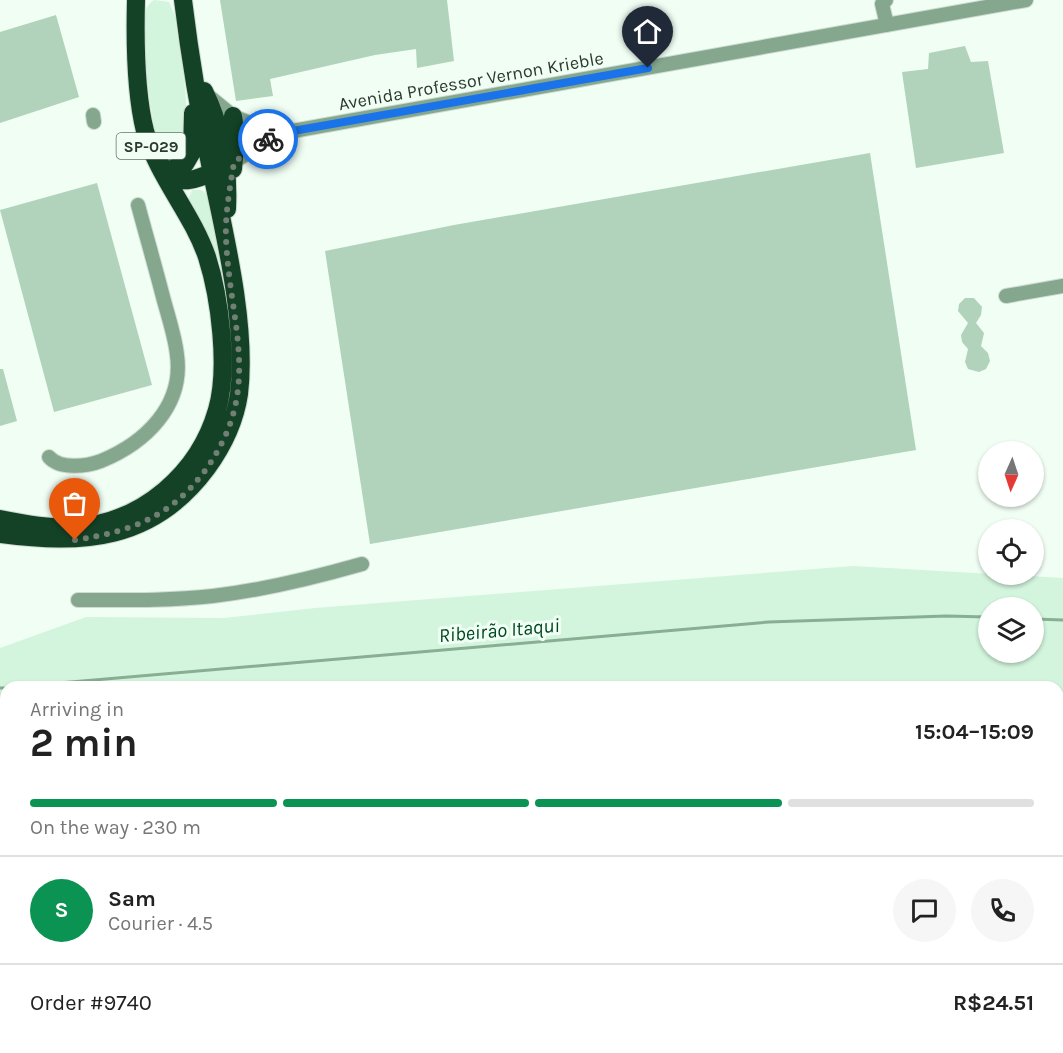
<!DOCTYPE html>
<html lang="en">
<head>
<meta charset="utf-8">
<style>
	body { margin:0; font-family:Karla,sans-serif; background:#f6f6f6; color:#222; height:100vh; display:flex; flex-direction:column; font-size:22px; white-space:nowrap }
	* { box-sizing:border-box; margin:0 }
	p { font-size:20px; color:#767676 }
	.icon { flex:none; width:33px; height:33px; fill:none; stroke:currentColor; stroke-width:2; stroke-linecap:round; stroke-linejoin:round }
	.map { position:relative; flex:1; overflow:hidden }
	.sheet { position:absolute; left:0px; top:681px; width:1064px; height:372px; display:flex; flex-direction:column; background:#fff; border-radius:18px 18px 0 0; box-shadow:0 2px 4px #0004 }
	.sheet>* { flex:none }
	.needle { width:39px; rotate:183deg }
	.buttons { position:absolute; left:978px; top:441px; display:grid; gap:12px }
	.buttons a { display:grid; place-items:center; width:66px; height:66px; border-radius:50%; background:#fff; box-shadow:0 2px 4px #0004; font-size:30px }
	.pin { position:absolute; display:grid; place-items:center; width:51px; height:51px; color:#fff; margin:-62px -26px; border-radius:50% 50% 50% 0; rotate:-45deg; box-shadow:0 0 6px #0007 }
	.pin .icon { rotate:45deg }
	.courier { position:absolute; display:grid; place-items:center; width:60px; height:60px; margin:-30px; border:4px solid #1a73e8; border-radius:50%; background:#fff; color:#222; box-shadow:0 2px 8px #0007 }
	.summary em { font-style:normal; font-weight:700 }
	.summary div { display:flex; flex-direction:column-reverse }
	.summary { display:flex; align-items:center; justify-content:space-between; height:102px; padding:0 30px }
	h1 { font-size:39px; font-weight:700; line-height:45px }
	.bar { display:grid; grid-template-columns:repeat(4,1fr); gap:9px 6px; align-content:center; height:72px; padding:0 30px }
	.bar i { height:8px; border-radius:4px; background:#e0e0e0 }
	.bar .active { background:#0b9353 }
	.bar p { grid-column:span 4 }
	.line { display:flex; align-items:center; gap:15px; padding:0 30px; border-top:2px solid #e0e0e0 }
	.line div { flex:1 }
	.round { display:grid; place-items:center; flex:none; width:63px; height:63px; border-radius:32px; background:#f6f6f6 }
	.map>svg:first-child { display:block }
	.green { fill:#d3f5dd; fill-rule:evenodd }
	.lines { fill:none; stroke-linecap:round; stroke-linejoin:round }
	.stream { stroke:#88ae93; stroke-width:3 }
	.building { fill:#b1d2bb }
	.minor-casing { stroke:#cddbd1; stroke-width:16 }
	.highway-casing { stroke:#cddbd1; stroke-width:20 }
	.minor { stroke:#84a78e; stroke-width:14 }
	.highway { stroke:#144227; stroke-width:18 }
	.done { stroke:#717f75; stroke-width:6; stroke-dasharray:0 10.8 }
	.route { stroke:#1a73e8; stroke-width:8 }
	.labels { text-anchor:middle; stroke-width:6; stroke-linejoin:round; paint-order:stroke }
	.shield { fill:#f0fef4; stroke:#67756b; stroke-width:1.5 }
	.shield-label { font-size:16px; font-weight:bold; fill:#2c3a30 }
	.street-label { font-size:18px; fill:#2c3a30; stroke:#f0fef4 }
	.water-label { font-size:20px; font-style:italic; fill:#004523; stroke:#f0fef4 }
</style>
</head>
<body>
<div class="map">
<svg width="1063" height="1053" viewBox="0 0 1063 1053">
	<rect width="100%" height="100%" fill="#f0fef4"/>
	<path class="green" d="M154,0L169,2L175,16C178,46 199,138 176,158L168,157L161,153C152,131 138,27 147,7C148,5 152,1 154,0Z
		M192,190H201L208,195L222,267L188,200Z
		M853,566L1063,578V892L1058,886V687H6V883L0,882V648L86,617L224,618L315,608ZM988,608H1034V652H988Z
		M1063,943V989C1054,976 1055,956 1063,943Z"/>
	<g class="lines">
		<path class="stream" d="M1034,619L1063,620
			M13,687L769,622L946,616L988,617
			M0,688H6"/>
	</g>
	<path class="building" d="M220,0H447L454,61L417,68L416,49L375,55L270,79L273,96L236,101Z
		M56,15L79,97L0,123V32Z
		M965,46L971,62L988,61L1004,153L916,168L902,72L928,69L929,53Z
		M870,153L916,450L370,544L325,251L454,225Z
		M97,183L152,385L54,412L0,210Z
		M965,298H974L982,307L981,315L976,323L984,333L981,346L988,353L990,361L986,369L979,372L968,369L965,362L968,349L962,342L961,335L968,323L958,311L959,304Z
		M0,369H3L17,421L0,426Z"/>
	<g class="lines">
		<g class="minor-casing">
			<path id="minor" d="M886,0L882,4L887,25
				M206,94L233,116L276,134
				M93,115L94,122
				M234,162L276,134L1026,0
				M1006,296L1063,286
				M49,457C60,470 88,466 101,461C145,443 184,406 177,355C175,336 168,316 163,297C155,266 146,235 138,205
				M78,600C123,600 168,601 213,596C264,590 313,578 362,564
				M0,939L6,938
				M321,1047V1053
				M392,1047L393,1053
				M782,1053V1047"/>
		</g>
		<g class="highway-casing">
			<path id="highway" d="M204,91C222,128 229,167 227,209
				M156,160L167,171L185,164L192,152L193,113
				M233,169L236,136L233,116
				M167,171C180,190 206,175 222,168
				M0,519C25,524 51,529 77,527C143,522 199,473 217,410C229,369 220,298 207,257C192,213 158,177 145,131C136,95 135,38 136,0
				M0,534C83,545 153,541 207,468C223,446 235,421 239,394C247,328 226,240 212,174C200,117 190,58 183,0"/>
		</g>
		<use href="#minor" class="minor"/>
		<use href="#highway" class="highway"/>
	</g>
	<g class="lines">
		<path class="done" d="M75,540C130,532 170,517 204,472C264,390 230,328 226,239C225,213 230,188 234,162L268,139"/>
		<path class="route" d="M268,139L276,134L648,68"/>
	</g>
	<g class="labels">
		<rect class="shield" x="116.5" y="133" width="69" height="26" rx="4.5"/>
		<g class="shield-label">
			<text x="151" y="152">SP-029</text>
		</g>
		<g class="street-label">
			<text transform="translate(471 81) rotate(-10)" y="6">Avenida Professor Vernon Krieble</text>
		</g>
		<g class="water-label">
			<text transform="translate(499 630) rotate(-5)" y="7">Ribeirão Itaqui</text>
		</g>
	</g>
</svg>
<div class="buttons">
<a><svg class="needle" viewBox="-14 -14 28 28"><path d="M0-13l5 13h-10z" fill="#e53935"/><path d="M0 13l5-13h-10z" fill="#767676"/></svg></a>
<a><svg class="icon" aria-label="locate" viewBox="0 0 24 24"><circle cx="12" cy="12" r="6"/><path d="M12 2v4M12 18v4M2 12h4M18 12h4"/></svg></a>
<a><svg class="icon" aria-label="layers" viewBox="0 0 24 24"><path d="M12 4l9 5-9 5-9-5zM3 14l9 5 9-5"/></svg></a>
</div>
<div class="pin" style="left:75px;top:540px;background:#ea580c"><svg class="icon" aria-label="bag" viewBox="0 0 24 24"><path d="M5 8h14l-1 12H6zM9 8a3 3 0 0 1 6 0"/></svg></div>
<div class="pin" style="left:648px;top:68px;background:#1f2937"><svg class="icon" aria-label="home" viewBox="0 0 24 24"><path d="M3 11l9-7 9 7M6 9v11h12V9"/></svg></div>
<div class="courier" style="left:268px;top:139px"><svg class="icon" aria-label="bike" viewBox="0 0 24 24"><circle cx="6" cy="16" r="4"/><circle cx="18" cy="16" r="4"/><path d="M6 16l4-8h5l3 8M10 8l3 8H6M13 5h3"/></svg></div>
<section class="sheet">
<div class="summary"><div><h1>2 min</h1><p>Arriving in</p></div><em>15:04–15:09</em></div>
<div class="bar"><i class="active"></i><i class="active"></i><i class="active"></i><i></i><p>On the way · 230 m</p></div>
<div class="line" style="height:108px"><b class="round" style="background:#0b9353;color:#fff">S</b><div><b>Sam</b><p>Courier · 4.5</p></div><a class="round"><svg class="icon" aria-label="chat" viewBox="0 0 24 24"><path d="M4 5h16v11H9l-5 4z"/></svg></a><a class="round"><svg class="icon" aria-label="phone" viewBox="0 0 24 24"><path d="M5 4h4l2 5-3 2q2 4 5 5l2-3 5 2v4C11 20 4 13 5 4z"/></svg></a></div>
<div class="line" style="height:78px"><div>Order #9740</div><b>R$24.51</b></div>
</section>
</div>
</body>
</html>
